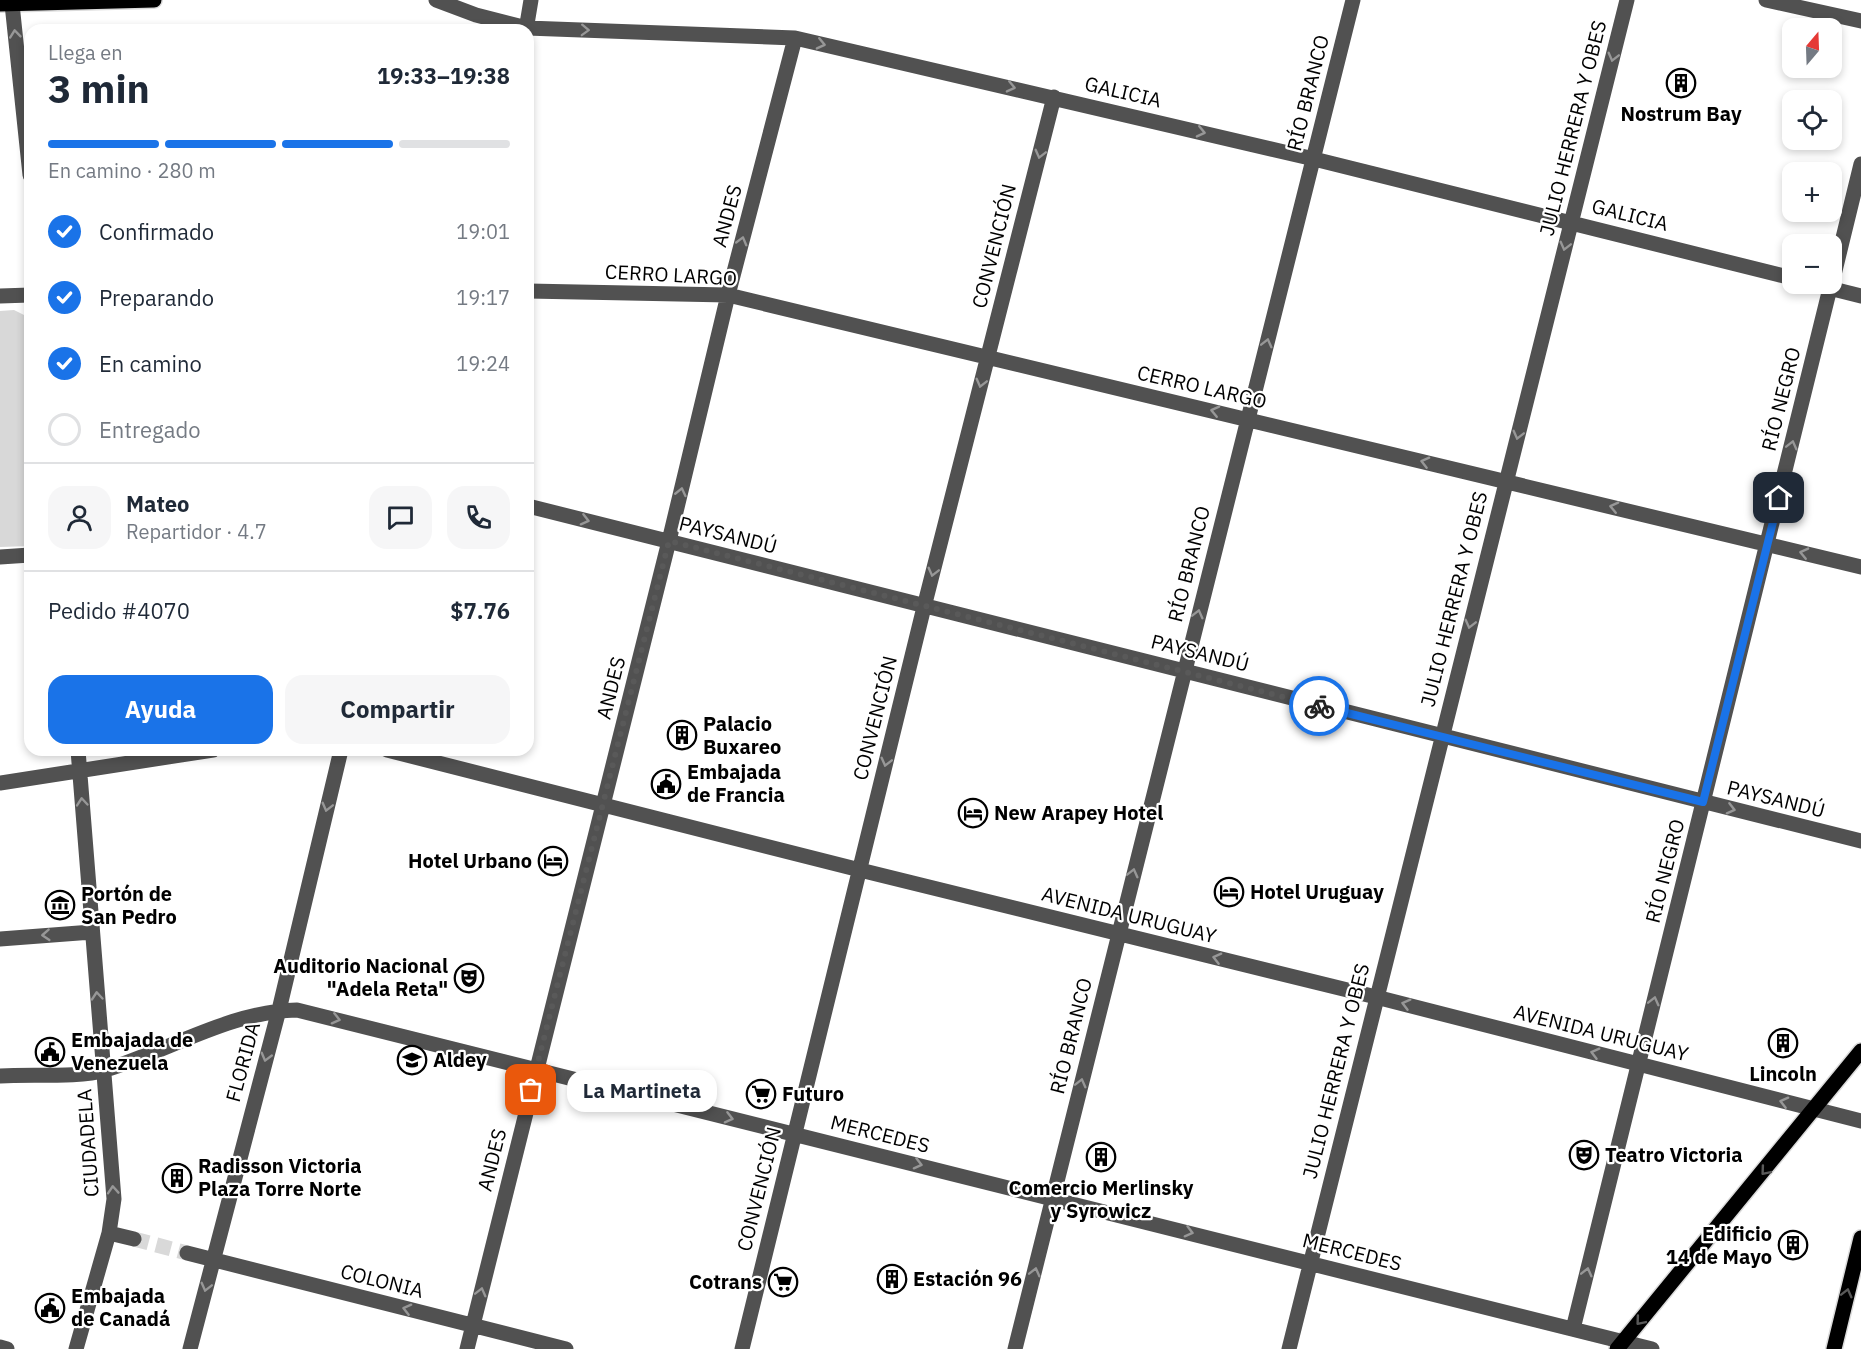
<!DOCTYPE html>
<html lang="es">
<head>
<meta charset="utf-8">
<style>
	body { margin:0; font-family:"IBM Plex Sans",sans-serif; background:#f6f6f7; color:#1f2937; height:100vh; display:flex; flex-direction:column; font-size:22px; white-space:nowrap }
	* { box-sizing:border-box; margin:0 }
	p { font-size:20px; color:#747a83 }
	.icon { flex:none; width:33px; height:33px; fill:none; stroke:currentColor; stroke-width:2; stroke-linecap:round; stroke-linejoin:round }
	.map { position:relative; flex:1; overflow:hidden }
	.drawer { position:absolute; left:24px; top:24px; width:510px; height:732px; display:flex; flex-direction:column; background:#fff; border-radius:18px; box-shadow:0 3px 9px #0003 }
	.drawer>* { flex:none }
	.needle { width:39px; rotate:19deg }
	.tools { position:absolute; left:1782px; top:18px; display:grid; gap:12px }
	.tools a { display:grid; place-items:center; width:60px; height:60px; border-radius:12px; background:#fff; box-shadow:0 3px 9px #0003; font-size:30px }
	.pin { position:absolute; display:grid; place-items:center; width:51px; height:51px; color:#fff; margin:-26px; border-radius:12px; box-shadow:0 3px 9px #0006 }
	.courier { position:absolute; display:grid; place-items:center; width:60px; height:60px; margin:-30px; border:4px solid #1a73e8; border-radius:50%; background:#fff; color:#222; box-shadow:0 2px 8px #0007 }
	.bubble { position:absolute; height:42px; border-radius:18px; background:#fff; box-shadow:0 3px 9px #0003; font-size:20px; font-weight:700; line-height:42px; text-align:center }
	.head em { font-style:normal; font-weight:700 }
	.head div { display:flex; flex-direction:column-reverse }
	.head { display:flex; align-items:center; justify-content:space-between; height:102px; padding:0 24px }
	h1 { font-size:39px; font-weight:700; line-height:45px }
	.bar { display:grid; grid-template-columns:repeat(4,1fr); gap:9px 6px; align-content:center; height:72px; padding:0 24px }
	.bar i { height:8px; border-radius:4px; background:#e0e1e3 }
	.bar .current { background:#1a73e8 }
	.bar p { grid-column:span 4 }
	.line { display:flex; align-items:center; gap:15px; padding:0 24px; border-top:2px solid #e0e1e3 }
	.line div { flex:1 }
	.round { display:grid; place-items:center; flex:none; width:63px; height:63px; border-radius:18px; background:#f6f6f7 }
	ol { padding:0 24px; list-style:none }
	li { display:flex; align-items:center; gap:18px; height:66px }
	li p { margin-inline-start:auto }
	li .icon { padding:6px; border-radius:50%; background:#1a73e8; color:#fff; stroke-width:4 }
	li:last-child { color:#747a83 }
	li i { width:33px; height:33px; border:3px solid #e0e1e3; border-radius:50% }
	.button { display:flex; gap:12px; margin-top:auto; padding:12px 24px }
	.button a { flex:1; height:69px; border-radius:18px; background:#1a73e8; color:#fff; font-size:24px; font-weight:700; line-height:69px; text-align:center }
	.button a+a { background:#f6f6f7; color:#1f2937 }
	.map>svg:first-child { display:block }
	.green { fill:#d8d8d8 }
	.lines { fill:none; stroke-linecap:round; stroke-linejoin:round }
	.minor-tunnel { stroke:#d9d9d9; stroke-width:15; stroke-dasharray:15 8; stroke-linecap:butt }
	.major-casing { stroke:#dbdbdb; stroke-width:18 }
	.minor { stroke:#515151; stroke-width:15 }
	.major { stroke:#000; stroke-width:15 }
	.oneway { stroke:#979797 }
	.oneway2 { stroke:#595959 }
	.done { stroke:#595959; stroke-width:6; stroke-dasharray:0 10.8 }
	.route { stroke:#1a73e8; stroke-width:8 }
	.labels { text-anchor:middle; stroke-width:4.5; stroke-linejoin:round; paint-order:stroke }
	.street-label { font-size:20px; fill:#000; stroke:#fff }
	.poi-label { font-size:20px; font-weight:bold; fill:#000; stroke:#fff; text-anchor:start }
</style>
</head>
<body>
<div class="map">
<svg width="1861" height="1349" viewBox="0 0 1861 1349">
	<rect width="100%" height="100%" fill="#fff"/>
	<path class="green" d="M14,310L26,316L30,357V546L0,547V311Z"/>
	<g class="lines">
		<path class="minor-tunnel" d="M134,1239L187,1253"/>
		<g class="major-casing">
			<path id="major" d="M0,4L154,0
				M1617,1349L1861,1051
				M1834,1349L1861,1238"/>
		</g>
		<path class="minor" d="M436,0L476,15L527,28L795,38L1314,159L1792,278
			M1766,0L1861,21
			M12,4L30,175
			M526,30L531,0
			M1832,283L1861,164
			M1813,284L1861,296
			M528,291L728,295L1861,567
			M0,296L30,295
			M528,506L1861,841
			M0,557L30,555
			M387,750L860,870L1376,997L1861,1121
			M0,783L213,750
			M0,939L92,932
			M0,1076C29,1074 79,1078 105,1070C168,1051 231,1011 297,1010L1652,1349
			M109,1233L134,1239
			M187,1253L566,1349
			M1573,1329L1831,284
			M0,1347L7,1349
			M76,1349L109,1233L114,1199L78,750
			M190,1349L279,1010L341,750
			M467,1349L669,541L728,295L795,38
			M742,1349L924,607L1054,97
			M1015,1349L1353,0
			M1289,1349L1627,0"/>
		<use href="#major" class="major"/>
	</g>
	<defs><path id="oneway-chevron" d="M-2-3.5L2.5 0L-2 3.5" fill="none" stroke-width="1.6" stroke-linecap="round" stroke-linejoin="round" transform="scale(1.5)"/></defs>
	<g class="oneway">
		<use href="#oneway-chevron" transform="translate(585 30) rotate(2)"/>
		<use href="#oneway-chevron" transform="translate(15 34) rotate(-96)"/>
		<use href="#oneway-chevron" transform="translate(821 44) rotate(13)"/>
		<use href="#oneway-chevron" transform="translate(1613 57) rotate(104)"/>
		<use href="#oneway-chevron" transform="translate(1011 87) rotate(13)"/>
		<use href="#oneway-chevron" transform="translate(1201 132) rotate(13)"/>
		<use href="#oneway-chevron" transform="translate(1040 154) rotate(104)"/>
		<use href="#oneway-chevron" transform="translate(742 241) rotate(-75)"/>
		<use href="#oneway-chevron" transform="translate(1565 246) rotate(104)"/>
		<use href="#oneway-chevron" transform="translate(1267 343) rotate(-76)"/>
		<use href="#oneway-chevron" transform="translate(981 383) rotate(104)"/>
		<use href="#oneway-chevron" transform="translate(1215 411) rotate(-167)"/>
		<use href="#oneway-chevron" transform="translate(1518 435) rotate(104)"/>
		<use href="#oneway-chevron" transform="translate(1792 445) rotate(-76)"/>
		<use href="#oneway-chevron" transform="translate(1425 462) rotate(-166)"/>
		<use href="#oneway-chevron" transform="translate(681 492) rotate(-77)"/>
		<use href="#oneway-chevron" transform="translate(1614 507) rotate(-167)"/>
		<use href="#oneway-chevron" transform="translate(585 520) rotate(14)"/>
		<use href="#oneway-chevron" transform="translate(1804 553) rotate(-167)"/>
		<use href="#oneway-chevron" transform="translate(933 572) rotate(104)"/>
		<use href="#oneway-chevron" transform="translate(1198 614) rotate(-76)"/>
		<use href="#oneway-chevron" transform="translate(1470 624) rotate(104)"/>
		<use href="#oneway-chevron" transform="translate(886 762) rotate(104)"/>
		<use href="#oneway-chevron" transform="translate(82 802) rotate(-95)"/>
		<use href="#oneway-chevron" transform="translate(327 807) rotate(104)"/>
		<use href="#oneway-chevron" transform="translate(1731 809) rotate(14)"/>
		<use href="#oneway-chevron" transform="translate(1133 873) rotate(-76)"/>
		<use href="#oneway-chevron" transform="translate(46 935) rotate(176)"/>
		<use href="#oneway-chevron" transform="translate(1217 958) rotate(-166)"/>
		<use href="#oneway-chevron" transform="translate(97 996) rotate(-95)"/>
		<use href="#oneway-chevron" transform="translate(1654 1001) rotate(-76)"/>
		<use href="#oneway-chevron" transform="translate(1406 1004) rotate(-165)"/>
		<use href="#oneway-chevron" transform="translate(336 1019) rotate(14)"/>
		<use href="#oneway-chevron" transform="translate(1595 1053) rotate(-165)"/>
		<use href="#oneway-chevron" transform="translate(266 1057) rotate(105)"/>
		<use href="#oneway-chevron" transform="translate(1081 1083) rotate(-76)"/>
		<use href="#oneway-chevron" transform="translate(1784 1102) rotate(-166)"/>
		<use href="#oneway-chevron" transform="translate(729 1118) rotate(14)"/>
		<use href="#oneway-chevron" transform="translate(918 1164) rotate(14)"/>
		<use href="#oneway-chevron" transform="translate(113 1190) rotate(-94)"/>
		<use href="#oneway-chevron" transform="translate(1189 1232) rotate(15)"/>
		<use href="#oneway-chevron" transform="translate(1035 1272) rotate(-76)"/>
		<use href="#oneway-chevron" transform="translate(1587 1272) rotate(-76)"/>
		<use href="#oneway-chevron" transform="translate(206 1287) rotate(104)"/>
		<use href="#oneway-chevron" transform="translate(481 1292) rotate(-76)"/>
		<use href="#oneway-chevron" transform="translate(407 1309) rotate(-166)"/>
	</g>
	<g class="oneway2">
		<use href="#oneway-chevron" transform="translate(1765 1171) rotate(130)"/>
		<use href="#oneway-chevron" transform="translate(1847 1293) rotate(-76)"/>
		<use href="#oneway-chevron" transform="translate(1640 1321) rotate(130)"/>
	</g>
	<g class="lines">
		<path class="done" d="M531,1090L669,541L1319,706"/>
		<path class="route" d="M1319,706L1703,802L1779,498"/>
	</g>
	<defs>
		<g id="building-ring" transform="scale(1.5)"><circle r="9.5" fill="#fff" stroke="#000" stroke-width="1.5"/><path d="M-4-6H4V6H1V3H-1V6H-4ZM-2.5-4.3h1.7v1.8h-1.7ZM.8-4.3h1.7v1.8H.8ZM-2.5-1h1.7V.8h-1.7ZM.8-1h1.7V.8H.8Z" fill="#000"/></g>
		<g id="civic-ring" transform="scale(1.5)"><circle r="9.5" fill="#fff" stroke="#000" stroke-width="1.5"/><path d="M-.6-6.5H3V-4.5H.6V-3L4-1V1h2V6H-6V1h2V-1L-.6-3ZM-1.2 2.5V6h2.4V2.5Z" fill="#000"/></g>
		<g id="hotel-ring" transform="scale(1.5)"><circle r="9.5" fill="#fff" stroke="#000" stroke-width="1.5"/><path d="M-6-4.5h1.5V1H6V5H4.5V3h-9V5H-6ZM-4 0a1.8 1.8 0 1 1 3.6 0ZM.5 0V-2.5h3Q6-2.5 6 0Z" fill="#000"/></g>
		<g id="museum-ring" transform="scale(1.5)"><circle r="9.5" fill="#fff" stroke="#000" stroke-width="1.5"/><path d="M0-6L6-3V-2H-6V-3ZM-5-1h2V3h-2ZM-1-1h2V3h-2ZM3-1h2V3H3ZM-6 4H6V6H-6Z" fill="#000"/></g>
		<g id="theatre-ring" transform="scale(1.5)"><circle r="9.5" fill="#fff" stroke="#000" stroke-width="1.5"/><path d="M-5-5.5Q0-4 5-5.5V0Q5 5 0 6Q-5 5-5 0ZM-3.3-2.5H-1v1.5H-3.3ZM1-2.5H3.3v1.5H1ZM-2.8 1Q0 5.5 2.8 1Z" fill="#000"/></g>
		<g id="school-ring" transform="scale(1.5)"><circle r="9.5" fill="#fff" stroke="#000" stroke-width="1.5"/><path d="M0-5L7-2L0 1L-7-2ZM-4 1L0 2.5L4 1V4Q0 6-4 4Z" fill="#000"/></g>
		<g id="supermarket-ring" transform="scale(1.5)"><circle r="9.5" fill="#fff" stroke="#000" stroke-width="1.5"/><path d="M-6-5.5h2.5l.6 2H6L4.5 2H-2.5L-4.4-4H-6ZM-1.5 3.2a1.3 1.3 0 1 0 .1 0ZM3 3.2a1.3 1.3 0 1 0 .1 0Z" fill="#000"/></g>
	</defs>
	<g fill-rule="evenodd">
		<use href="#building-ring" x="1681" y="83"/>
		<use href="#building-ring" x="682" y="735"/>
		<use href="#civic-ring" x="666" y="784"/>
		<use href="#hotel-ring" x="973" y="813"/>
		<use href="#hotel-ring" x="553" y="861"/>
		<use href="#hotel-ring" x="1229" y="892"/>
		<use href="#museum-ring" x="60" y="905"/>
		<use href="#theatre-ring" x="469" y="978"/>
		<use href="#building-ring" x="1783" y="1043"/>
		<use href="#civic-ring" x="50" y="1052"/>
		<use href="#school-ring" x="412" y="1060"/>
		<use href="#supermarket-ring" x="761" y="1094"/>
		<use href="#theatre-ring" x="1584" y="1155"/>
		<use href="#building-ring" x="1101" y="1157"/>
		<use href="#building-ring" x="177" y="1178"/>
		<use href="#building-ring" x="1793" y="1245"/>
		<use href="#building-ring" x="892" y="1279"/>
		<use href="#supermarket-ring" x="783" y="1282"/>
		<use href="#civic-ring" x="50" y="1308"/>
	</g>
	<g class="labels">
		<g class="street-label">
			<text transform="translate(1123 92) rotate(13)" y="7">GALICIA</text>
			<text transform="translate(1308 93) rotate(-76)" y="7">RÍO BRANCO</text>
			<text transform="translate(1573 128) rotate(-76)" y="7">JULIO HERRERA Y OBES</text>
			<text transform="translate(1630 215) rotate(14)" y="7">GALICIA</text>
			<text transform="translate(727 216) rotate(-75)" y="7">ANDES</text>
			<text transform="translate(994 246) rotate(-76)" y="7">CONVENCIÓN</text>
			<text transform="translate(671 275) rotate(3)" y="7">CERRO LARGO</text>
			<text transform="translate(1202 387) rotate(13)" y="7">CERRO LARGO</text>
			<text transform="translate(1781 399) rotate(-76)" y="7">RÍO NEGRO</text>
			<text transform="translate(728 535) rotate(14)" y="7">PAYSANDÚ</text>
			<text transform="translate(1189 564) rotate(-76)" y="7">RÍO BRANCO</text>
			<text transform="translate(1454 599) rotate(-76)" y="7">JULIO HERRERA Y OBES</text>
			<text transform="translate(1200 653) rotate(14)" y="7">PAYSANDÚ</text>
			<text transform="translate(611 688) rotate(-76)" y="7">ANDES</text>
			<text transform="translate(875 718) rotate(-76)" y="7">CONVENCIÓN</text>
			<text transform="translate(1776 799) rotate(14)" y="7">PAYSANDÚ</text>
			<text transform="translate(1665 871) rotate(-76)" y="7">RÍO NEGRO</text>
			<text transform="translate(1129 915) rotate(14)" y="7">AVENIDA URUGUAY</text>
			<text transform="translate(1601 1033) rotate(14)" y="7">AVENIDA URUGUAY</text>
			<text transform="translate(1071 1036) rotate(-76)" y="7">RÍO BRANCO</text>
			<text transform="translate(243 1062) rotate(-75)" y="7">FLORIDA</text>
			<text transform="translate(1336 1071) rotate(-76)" y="7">JULIO HERRERA Y OBES</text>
			<text transform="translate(880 1134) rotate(14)" y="7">MERCEDES</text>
			<text transform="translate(88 1143) rotate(-94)" y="7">CIUDADELA</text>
			<text transform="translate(492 1160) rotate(-76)" y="7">ANDES</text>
			<text transform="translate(759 1189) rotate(-76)" y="7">CONVENCIÓN</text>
			<text transform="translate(1352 1252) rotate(14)" y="7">MERCEDES</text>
			<text transform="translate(382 1281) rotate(14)" y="7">COLONIA</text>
		</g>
		<g class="poi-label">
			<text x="1681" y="121" text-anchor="middle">Nostrum Bay</text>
			<text x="703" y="731">Palacio<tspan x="703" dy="23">Buxareo</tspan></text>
			<text x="687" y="779">Embajada<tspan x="687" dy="23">de Francia</tspan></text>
			<text x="994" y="820">New Arapey Hotel</text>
			<text x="532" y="868" text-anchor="end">Hotel Urbano</text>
			<text x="1250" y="899">Hotel Uruguay</text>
			<text x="81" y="901">Portón de<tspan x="81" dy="23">San Pedro</tspan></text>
			<text x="448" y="973" text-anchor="end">Auditorio Nacional<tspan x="448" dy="23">"Adela Reta"</tspan></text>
			<text x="71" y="1047">Embajada de<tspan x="71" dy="23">Venezuela</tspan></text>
			<text x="433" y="1067">Aldey</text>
			<text x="1783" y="1081" text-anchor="middle">Lincoln</text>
			<text x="782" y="1101">Futuro</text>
			<text x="1605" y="1162">Teatro Victoria</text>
			<text x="198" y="1173">Radisson Victoria<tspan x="198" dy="23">Plaza Torre Norte</tspan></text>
			<text x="1101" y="1195" text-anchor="middle">Comercio Merlinsky<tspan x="1101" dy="23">y Syrowicz</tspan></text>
			<text x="1772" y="1241" text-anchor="end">Edificio<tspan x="1772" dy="23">14 de Mayo</tspan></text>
			<text x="913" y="1286">Estación 96</text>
			<text x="762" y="1289" text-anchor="end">Cotrans</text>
			<text x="71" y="1303">Embajada<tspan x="71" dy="23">de Canadá</tspan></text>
		</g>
	</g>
</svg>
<div class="tools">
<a><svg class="needle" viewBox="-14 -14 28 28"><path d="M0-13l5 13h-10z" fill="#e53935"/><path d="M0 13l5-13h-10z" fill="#747a83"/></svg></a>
<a><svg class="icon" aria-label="locate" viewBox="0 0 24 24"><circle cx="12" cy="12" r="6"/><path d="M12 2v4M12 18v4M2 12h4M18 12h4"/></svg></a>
<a>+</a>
<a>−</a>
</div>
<div class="pin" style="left:531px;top:1090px;background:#ea580c"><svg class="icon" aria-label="bag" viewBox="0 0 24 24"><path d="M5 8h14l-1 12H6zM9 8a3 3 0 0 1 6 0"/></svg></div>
<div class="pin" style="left:1779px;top:498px;background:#1f2937"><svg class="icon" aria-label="home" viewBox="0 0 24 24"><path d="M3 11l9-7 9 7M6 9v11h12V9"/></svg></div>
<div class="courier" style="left:1319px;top:706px"><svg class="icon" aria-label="bike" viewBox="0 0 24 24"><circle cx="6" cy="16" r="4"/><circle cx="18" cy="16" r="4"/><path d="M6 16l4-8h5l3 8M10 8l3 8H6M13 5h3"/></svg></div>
<div class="bubble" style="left:567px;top:1070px;width:150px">La Martineta</div>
<section class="drawer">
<div class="head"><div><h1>3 min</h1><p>Llega en</p></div><em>19:33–19:38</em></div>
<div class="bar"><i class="current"></i><i class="current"></i><i class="current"></i><i></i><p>En camino · 280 m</p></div>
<ol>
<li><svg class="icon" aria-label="check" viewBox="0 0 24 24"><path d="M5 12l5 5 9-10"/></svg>Confirmado<p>19:01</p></li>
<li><svg class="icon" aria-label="check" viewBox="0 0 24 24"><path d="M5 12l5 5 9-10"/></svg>Preparando<p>19:17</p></li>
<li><svg class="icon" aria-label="check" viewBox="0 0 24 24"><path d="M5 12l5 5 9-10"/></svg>En camino<p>19:24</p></li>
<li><i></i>Entregado</li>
</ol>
<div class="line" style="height:108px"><a class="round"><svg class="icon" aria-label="person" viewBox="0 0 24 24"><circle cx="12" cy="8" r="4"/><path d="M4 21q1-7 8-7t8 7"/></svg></a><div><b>Mateo</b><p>Repartidor · 4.7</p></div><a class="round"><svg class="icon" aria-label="chat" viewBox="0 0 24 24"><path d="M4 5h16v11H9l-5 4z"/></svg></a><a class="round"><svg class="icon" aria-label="phone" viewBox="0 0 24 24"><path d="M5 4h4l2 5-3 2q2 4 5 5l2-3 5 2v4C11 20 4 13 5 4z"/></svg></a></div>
<div class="line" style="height:78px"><div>Pedido #4070</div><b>$7.76</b></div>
<div class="button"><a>Ayuda</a><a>Compartir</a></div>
</section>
</div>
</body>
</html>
